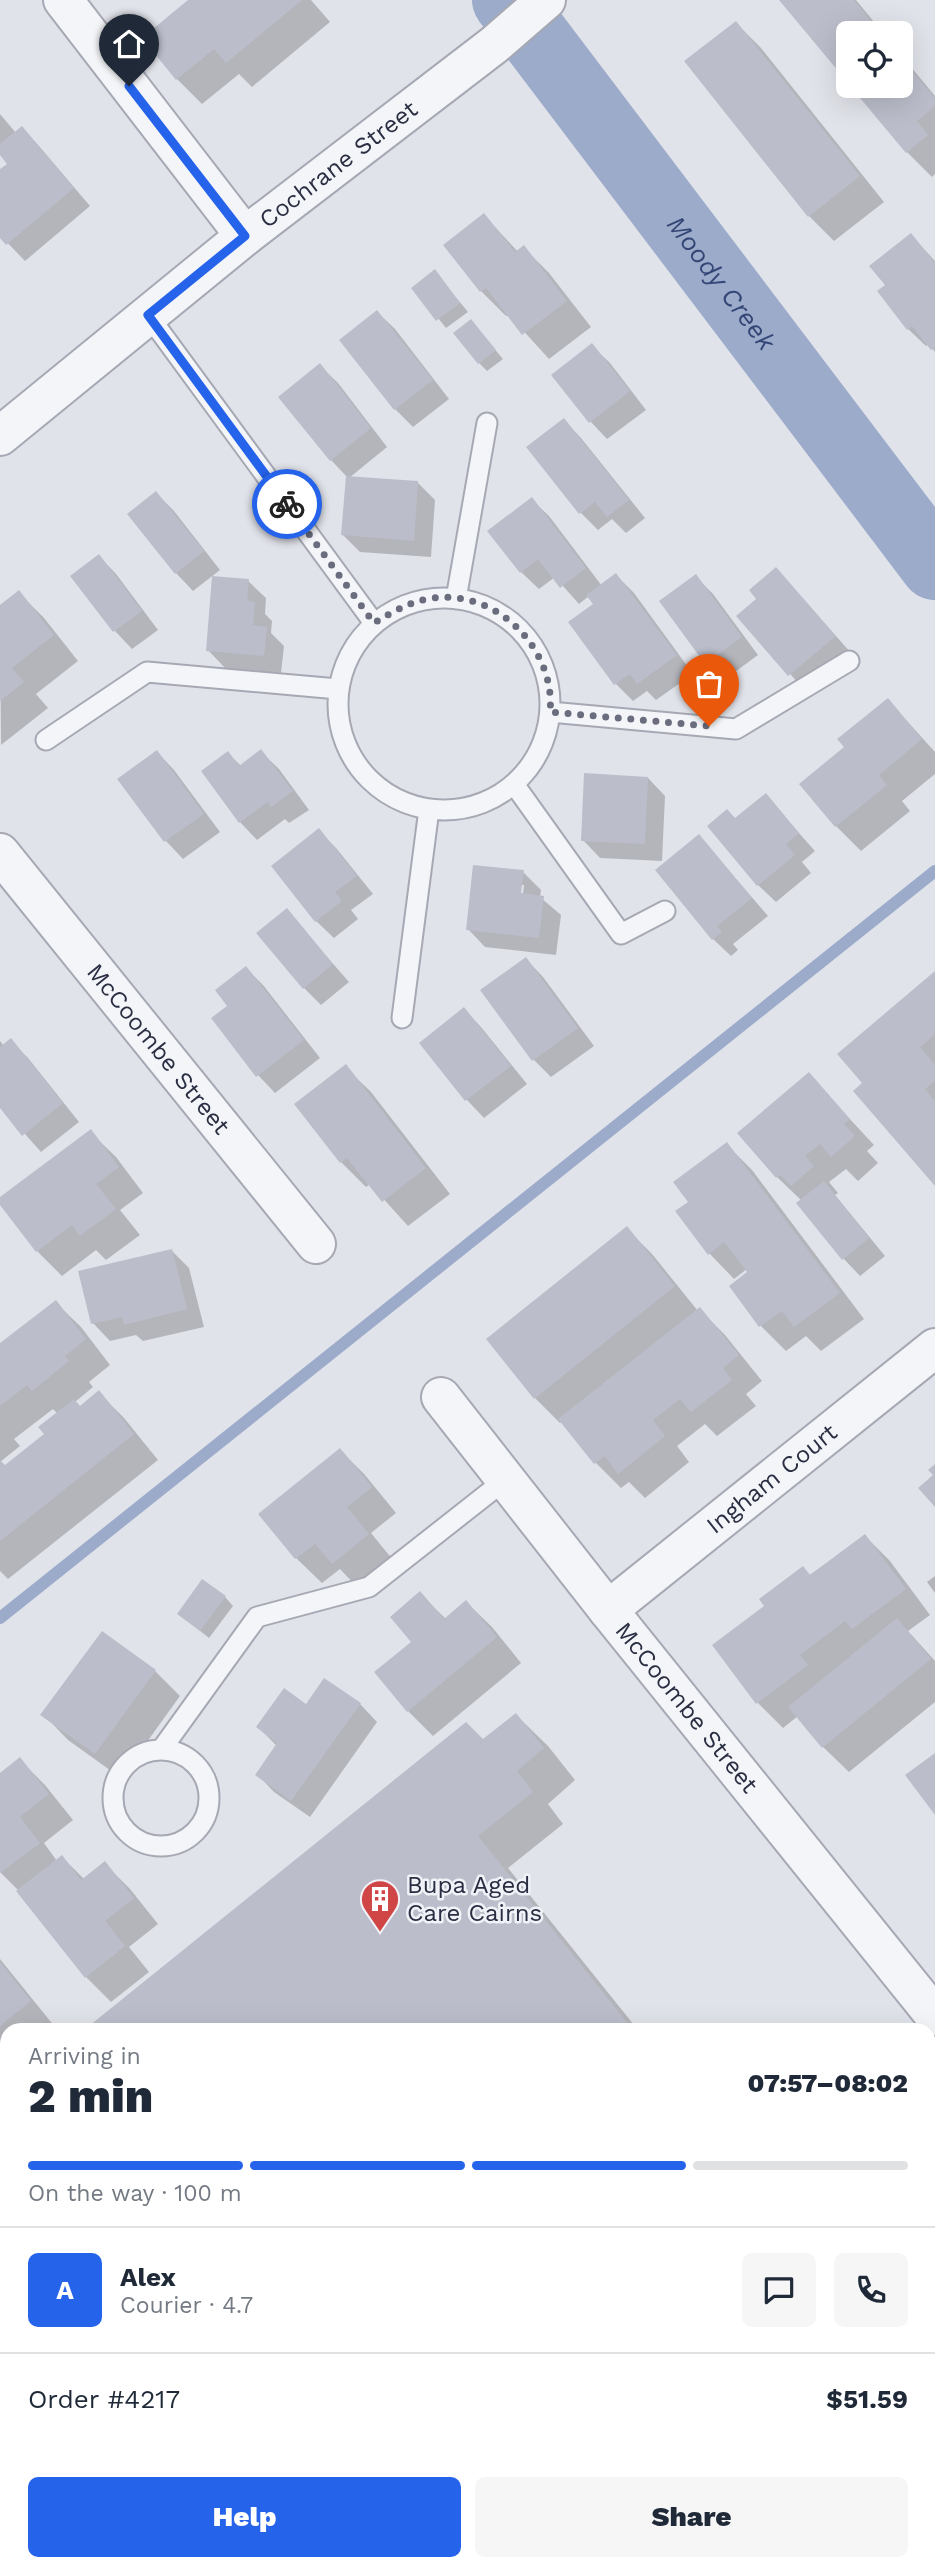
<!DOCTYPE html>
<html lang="en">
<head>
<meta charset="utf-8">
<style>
	body { margin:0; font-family:"Work Sans",sans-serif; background:#f6f6f7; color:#1f2937; height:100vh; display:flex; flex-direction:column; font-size:26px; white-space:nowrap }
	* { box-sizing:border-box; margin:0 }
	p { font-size:23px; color:#747a83 }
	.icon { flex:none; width:38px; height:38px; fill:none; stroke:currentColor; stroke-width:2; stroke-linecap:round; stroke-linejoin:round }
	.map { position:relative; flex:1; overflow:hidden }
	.panel { position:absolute; left:0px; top:2023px; width:936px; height:548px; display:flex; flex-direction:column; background:#fff; border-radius:21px 21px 0 0; box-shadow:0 7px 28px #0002 }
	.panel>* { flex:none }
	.tools { position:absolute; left:836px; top:21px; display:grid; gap:14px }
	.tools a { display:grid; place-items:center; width:77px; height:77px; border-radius:10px; background:#fff; box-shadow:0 7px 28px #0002; font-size:35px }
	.pin { position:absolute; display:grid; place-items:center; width:60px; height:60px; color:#fff; margin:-72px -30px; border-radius:50% 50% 50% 0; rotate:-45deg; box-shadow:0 0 7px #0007 }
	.pin .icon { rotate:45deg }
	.courier { position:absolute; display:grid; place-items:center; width:70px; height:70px; margin:-35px; border:5px solid #2563eb; border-radius:50%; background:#fff; color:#222; box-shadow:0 2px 9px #0007 }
	.head em { font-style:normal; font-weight:800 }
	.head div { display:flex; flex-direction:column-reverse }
	.head { display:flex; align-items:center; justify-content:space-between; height:119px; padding:0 28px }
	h1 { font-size:46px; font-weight:800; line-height:52px }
	.bar { display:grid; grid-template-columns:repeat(4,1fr); gap:10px 7px; align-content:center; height:84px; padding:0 28px }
	.bar i { height:9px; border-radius:5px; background:#e0e1e3 }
	.bar .on { background:#2563eb }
	.bar p { grid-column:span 4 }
	.line { display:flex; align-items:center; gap:18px; padding:0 28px; border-top:2px solid #e0e1e3 }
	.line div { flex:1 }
	.round { display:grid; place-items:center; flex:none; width:74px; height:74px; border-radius:10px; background:#f6f6f7 }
	.action { display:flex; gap:14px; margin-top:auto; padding:14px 28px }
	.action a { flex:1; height:80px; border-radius:10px; background:#2563eb; color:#fff; font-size:28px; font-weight:800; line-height:80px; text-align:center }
	.action a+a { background:#f6f6f7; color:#1f2937 }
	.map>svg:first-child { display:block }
	.shadow { fill:#0003; fill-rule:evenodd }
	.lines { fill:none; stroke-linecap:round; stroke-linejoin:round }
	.stream { stroke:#9cabca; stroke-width:12 }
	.river { stroke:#9cabca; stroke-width:70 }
	.building { fill:#bbbeca }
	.lane-casing { stroke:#a6a9b4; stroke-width:23 }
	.street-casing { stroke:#a6a9b4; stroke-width:42 }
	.lane { stroke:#f4f5f8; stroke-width:19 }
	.street { stroke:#f4f5f8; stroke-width:38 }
	.done { stroke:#696d7d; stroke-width:7; stroke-dasharray:0 12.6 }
	.route { stroke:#2563eb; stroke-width:9 }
	.labels { text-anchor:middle; stroke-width:5; stroke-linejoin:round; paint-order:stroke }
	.street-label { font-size:24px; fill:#292e42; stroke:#f1f2f7 }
	.poi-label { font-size:24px; fill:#292e42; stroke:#f1f2f7; text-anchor:start }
	.water-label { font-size:26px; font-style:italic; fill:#334676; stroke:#f1f2f7 }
</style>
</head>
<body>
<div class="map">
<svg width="935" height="2570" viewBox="0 0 935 2570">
	<rect width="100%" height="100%" fill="#e1e3ea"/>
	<path class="shadow" d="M190,0H311L330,22L252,87L239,74L202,104L177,79Z
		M782,0H856L883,33H849Z
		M736,23L761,48L884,202L834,241L809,216Z
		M901,55L935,96V174L932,177L907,152L853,86H901Z
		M0,114L16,133L22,128L39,146L90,206L25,261L0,235V172L10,164L0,154Z
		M484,215L518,252L524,248L549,273L591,327L549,359L509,315L506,316L481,291L445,245Z
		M911,235L935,261V352L929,344L926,346L908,329L887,285Z
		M435,272L468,312L446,328L414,288Z
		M377,312L395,329L449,399L413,427L395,409L341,340Z
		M471,321L503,359L487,371L479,363Z
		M592,346L610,363L646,410L607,439L590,421Z
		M320,366L338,383L387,447L349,478L417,482L435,500L431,557L360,552L342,534L347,477L331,460Z
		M564,420L581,438L645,518L626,533L612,519L598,530L581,513Z
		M156,493L174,511L220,570L193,591L176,573L129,515Z
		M531,499L549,516L602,586L616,575L634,593L693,674L656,700L647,691L633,701L616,684L595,604L589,596L579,604L555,577L539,589L521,572Z
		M99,556L116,574L158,630L132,649L115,631L73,576Z
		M776,569L852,654L807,693L739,616L759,599Z
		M696,577L713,594L758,655L724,680L706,663Z
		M248,581L266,598L265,614L272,621L271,633L284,646L281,673L225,668L208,650Z
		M19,593L44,618L78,661L36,694L48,708L1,745L0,607Z
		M888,700L935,752V774L902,801L910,811L861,851L836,826L846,748Z
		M157,752L174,770L220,832L183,859L166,841L120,779Z
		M261,752L279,769L309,810L289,823L285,819L257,840L240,822L228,753L241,766Z
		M648,778L665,796L662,861L600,858L583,840Z
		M765,795L815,851L802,862L811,873L776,902L758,885L736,820Z
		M319,831L336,848L373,894L351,910L358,919L334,938L316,921Z
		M699,836L768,916L733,944L738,950L731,956L713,939Z
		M523,872L541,890L540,897L561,915L556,955L485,947L468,929ZM521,885H524L522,902H518Z
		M286,910L349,982L321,1005L304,988Z
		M526,959L543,977L594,1046L551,1077L534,1060L482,990Z
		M246,968L263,985L320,1058L275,1093L258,1075Z
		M935,974V1183L864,1083Z
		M464,1009L481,1027L527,1084L484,1118L467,1100L421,1043Z
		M0,1041L4,1046L11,1041L28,1058L79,1122L41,1152L0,1106Z
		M345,1067L371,1092L450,1194L408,1226L370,1184L366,1187L341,1162L296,1104Z
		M808,1074L874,1145L867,1151L878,1163L858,1181L846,1169L829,1182L838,1193L835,1195L885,1256L860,1276L843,1258L802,1201L777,1177Z
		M90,1132L116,1157L143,1193L120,1210L140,1235L106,1260L96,1250L62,1276L37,1251L0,1199Z
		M727,1145L752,1170L864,1319L821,1351L806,1336L786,1351L761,1326L731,1286L750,1273L747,1269L734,1279L709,1253L690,1202Z
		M627,1229L652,1254L698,1311L700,1310L725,1335L762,1381L746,1394L756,1406L717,1436L705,1424L677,1446L689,1462L645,1498L629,1482L621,1488L596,1463L562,1421L560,1423L535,1398Z
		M172,1251L189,1268L204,1327L143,1341L136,1335L110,1341L93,1323Z
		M55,1302L81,1327L110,1365L89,1382L93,1387L75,1402L80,1407L99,1393L124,1418L158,1460L8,1579L0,1571V1462L5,1467L46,1435L58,1414L53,1409L14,1439L20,1446L0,1462V1345Z
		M340,1450L365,1475L396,1513L371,1533L393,1560L358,1588L340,1569L322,1583L296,1558L260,1514Z
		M865,1536L890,1561L930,1615L908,1631L935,1661V1702L849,1772L823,1747L798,1716L783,1728L758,1703L766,1606Z
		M935,1576V1593L927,1582Z
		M420,1594L446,1619L466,1602L492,1627L521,1663L433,1736L408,1711L413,1642Z
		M225,1597L233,1606L209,1638L179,1614Z
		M103,1633L155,1671L180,1696L121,1778L68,1740L43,1714Z
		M360,1704L377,1722L310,1817L274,1792L257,1774L277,1746L258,1727L306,1706Z
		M516,1715L548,1746L575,1780L548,1804L563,1824L508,1868L638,2030H87Z
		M20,1760L45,1785L73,1820L44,1843L57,1861L62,1857L85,1880L105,1864L130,1889L158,1924L129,1947L149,1972L111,2002L86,1977L20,1892L0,1872V1775Z
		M0,1959L55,2027L51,2030H7V2058L0,2051Z
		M7,2094V2533L0,2526V2100Z
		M935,2218V2361L929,2365V2222Z
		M101,2564H315L307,2570H92Z
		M546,2564H655L647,2570H550Z"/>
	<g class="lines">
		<path class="stream" d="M0,1618L935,871"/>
		<path class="river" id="s1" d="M507,0L935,565"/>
	</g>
	<path class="building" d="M188,0H302L226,63L214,49L176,80L142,38Z
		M779,0H854L881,33H849V84Z
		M736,21L860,176L808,217L684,61Z
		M901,58L935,98V106L917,121L928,135L906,153L850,86H901Z
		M22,126L74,188L6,245L0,238V169L7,164L0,155V144Z
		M484,213L515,252L524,245L567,301L522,335L486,288L480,292L443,245Z
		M911,233L935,263V348L931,350L912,326L907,330L877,291L885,285L869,266Z
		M435,269L460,303L436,321L411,288Z
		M377,310L433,380L394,410L339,340Z
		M471,319L496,350L478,364L453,333Z
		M592,343L630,391L589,423L551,375Z
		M320,363L371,428L330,461L278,397Z
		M564,418L629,500L607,517L595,502L579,514L526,447Z
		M346,476L418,481L414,541L341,535Z
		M156,491L204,551L175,574L127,514Z
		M532,497L586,568L560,588L538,559L520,573L487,531Z
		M99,554L142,611L113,632L70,576Z
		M776,567L836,636L788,676L736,616L756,599L749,590Z
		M616,573L677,655L637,684L630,674L614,685L568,622L593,604L586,595Z
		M696,574L742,637L705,664L659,601Z
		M212,576L249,579L247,601L255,602L253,625L267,627L264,656L206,651Z
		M19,590L54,635L12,668L24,682L0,701V605Z
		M888,698L922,739L879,775L887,785L835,827L799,784L844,747L837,739Z
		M261,749L293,791L271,807L268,802L239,823L201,771L228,751L239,766Z
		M157,750L204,814L164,842L117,779Z
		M584,773L648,777L645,844L581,841Z
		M766,793L799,833L786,844L795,855L757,886L707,826L727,809L735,818Z
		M319,828L357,876L335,892L342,901L315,922L271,866Z
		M699,834L752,898L717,926L722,932L712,940L655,870Z
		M473,865L524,870L521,893L544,896L539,938L466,930Z
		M287,908L333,964L303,989L256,933Z
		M526,957L578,1028L532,1061L480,990Z
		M246,966L304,1040L256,1077L211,1018L227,1006L215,990Z
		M935,971V1034L920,1047L935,1065V1081L925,1089L935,1101V1186L853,1091L862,1083L837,1054Z
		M464,1007L511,1066L465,1101L419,1043Z
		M11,1038L63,1103L22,1136L0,1108V1047Z
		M346,1064L426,1168L382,1202L347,1158L340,1163L294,1104Z
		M809,1072L850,1119L844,1124L855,1136L831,1157L820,1144L805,1156L814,1166L791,1186L780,1175L776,1178L737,1133Z
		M91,1129L119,1167L96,1184L116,1209L80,1236L72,1225L36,1252L0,1205V1197Z
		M727,1142L840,1293L794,1327L782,1311L759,1327L729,1286L747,1272L724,1242L708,1255L675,1211L688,1202L673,1182Z
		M824,1181L869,1238L842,1260L796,1203Z
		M627,1226L675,1286L534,1399L486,1339Z
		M172,1249L187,1309L124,1325L122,1317L91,1324L78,1271Z
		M56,1300L86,1339L65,1356L69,1361L32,1391L27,1385L0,1406V1343Z
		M700,1307L739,1355L723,1368L732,1380L691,1412L680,1399L653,1420L665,1436L618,1474L605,1456L594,1464L558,1419Z
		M99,1390L134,1434L0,1541V1460L5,1465L44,1434L38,1427L74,1399L80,1406Z
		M340,1448L372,1487L347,1507L369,1534L332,1564L315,1544L295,1559L258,1514Z
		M935,1464V1507L918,1488L933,1475L928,1470Z
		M865,1534L906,1589L852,1629L845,1621L800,1655L808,1665L756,1704L712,1645L764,1606L759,1599L803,1566L810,1575Z
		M202,1579L226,1596L200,1631L177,1614Z
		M420,1591L444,1619L466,1600L497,1637L407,1712L374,1672L411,1642L390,1617Z
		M897,1618L931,1659L822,1748L788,1707Z
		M102,1631L156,1670L95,1754L40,1715Z
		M324,1678L361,1703L291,1801L255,1775L277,1743L256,1727L284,1688L306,1704Z
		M516,1713L544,1748L517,1771L533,1792L478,1836L633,2030H84L466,1722L483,1739Z
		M935,1753V1815L905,1775Z
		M20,1757L49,1794L20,1817L40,1843L0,1873V1773Z
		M62,1855L81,1880L105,1861L134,1898L105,1921L125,1946L85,1978L16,1891Z
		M0,1962L31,2001L0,2026Z
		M7,2092V2519L0,2525V2098Z
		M935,2216V2316L929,2321V2220Z
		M935,2551V2570H911L919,2564H929V2555Z
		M98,2564H245L238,2570H90Z
		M493,2564H520L523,2570H490Z
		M544,2564H615L610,2568L611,2570H548Z"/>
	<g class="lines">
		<g class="lane-casing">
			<path id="lane" d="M148,315L374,623
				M338 704a106 106 0 1 1 212 0a106 106 0 1 1-212 0Z
				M456,599L487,423
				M550,712L736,729L849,661
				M46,740L147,672L338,689
				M514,784L621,934L665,911
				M402,1018L429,809
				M113 1798a48 48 0 1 1 96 0a48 48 0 1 1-96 0Z
				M161,1750L257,1617L369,1587L505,1480"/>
		</g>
		<g class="street-casing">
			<g id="street">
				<path d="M63,0L245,236"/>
				<path id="s2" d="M0,436L245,236L494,45L546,0"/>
				<path id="s3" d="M0,853L316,1244"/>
				<path id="s4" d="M441,1397L608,1610L935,2016"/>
				<path id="s5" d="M608,1610L935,1348"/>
				<path d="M929,2438L935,2434"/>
				<path d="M767,2570L775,2564"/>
			</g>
		</g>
		<use href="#lane" class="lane"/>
		<use href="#street" class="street"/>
	</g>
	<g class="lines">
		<path class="done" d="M287,504L374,623C394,611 411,601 434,598C498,590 556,650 550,712L709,726"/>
		<path class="route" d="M129,86L245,236L148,315L287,504"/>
	</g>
	<defs>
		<g id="building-pin" transform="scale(2.0125)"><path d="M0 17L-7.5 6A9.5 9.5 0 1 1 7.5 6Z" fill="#d04545" stroke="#f1f2f7"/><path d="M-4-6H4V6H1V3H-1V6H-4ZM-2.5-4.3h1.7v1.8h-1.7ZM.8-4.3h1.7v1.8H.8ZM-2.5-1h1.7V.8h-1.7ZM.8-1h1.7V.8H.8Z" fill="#fff"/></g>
	</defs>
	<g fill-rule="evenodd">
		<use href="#building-pin" x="380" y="1899"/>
	</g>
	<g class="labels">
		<g class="street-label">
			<text dy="8" stroke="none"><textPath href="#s2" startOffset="434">Cochrane Street</textPath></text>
			<text dy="8" stroke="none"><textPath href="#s3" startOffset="252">McCoombe Street</textPath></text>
			<text dy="8" stroke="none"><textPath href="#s5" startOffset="210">Ingham Court</textPath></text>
			<text dy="8" stroke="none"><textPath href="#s4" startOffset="396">McCoombe Street</textPath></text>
		</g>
		<g class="poi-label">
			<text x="407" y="1893">Bupa Aged<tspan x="407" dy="28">Care Cairns</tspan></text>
		</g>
		<g class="water-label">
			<text dy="9" stroke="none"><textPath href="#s1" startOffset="355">Moody Creek</textPath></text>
		</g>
	</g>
</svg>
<div class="tools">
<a><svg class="icon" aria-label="locate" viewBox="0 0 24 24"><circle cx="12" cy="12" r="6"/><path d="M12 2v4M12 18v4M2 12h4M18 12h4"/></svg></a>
</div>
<div class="pin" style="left:709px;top:726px;background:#ea580c"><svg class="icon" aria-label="bag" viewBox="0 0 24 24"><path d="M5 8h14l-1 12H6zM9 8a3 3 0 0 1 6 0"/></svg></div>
<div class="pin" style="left:129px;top:86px;background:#1f2937"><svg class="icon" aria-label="home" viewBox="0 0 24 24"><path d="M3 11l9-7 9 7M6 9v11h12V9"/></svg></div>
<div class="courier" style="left:287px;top:504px"><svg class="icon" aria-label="bike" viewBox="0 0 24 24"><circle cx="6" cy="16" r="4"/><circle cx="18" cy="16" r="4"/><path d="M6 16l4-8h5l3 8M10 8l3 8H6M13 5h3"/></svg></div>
<section class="panel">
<div class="head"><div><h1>2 min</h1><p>Arriving in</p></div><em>07:57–08:02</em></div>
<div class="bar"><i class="on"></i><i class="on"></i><i class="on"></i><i></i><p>On the way · 100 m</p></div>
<div class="line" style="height:126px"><b class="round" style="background:#2563eb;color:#fff">A</b><div><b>Alex</b><p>Courier · 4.7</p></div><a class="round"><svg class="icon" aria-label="chat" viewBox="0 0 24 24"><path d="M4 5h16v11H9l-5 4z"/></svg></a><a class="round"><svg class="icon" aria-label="phone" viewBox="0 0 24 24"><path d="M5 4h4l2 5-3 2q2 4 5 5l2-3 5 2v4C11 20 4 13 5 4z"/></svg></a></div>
<div class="line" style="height:91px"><div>Order #4217</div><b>$51.59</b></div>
<div class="action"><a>Help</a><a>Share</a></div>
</section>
</div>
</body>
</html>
